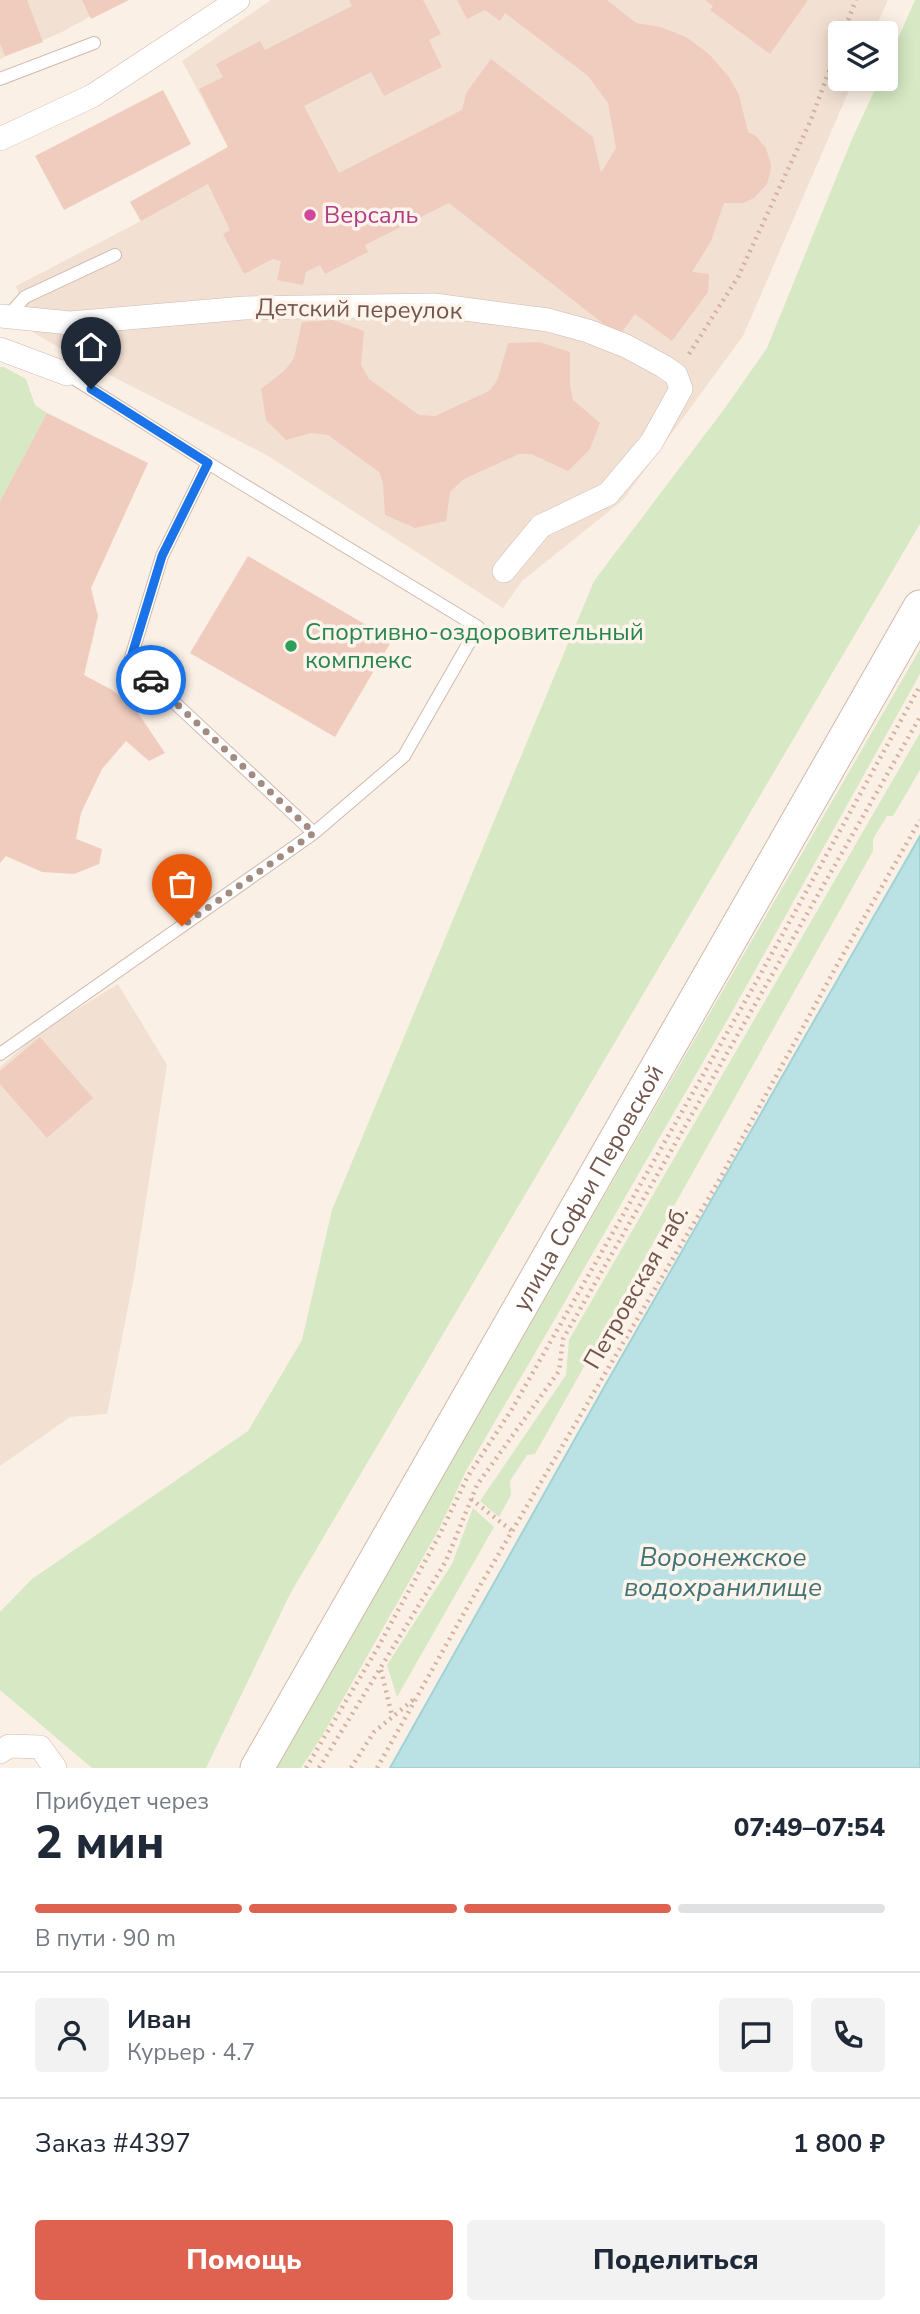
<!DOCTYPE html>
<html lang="ru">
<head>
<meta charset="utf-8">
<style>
	body { margin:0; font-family:"Nunito Sans",sans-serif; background:#f2f2f3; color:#1f2937; height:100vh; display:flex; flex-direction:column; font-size:26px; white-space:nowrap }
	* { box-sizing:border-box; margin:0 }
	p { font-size:23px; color:#747a83 }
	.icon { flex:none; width:38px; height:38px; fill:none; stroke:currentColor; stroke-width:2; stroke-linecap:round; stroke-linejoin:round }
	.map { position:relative; height:1768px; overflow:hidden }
	.panel { display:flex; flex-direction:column; background:#fff; flex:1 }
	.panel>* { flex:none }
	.buttons { position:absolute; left:828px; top:21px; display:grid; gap:14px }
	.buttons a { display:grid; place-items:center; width:70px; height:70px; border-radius:7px; background:#fff; box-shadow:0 4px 18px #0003; font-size:35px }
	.pin { position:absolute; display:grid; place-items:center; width:60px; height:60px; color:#fff; margin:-72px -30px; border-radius:50% 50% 50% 0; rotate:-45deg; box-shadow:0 0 7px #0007 }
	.pin .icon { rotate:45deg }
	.courier { position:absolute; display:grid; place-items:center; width:70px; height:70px; margin:-35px; border:5px solid #1a73e8; border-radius:50%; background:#fff; color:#222; box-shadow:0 2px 9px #0007 }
	.headline em { font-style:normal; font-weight:800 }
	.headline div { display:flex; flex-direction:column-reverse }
	.headline { display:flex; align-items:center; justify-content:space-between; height:119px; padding:0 35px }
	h1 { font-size:46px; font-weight:800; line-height:52px }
	.bar { display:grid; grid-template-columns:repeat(4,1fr); gap:10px 7px; align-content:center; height:84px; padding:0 35px }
	.bar i { height:9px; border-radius:5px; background:#e0e1e3 }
	.bar .current { background:#df6150 }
	.bar p { grid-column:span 4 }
	.line { display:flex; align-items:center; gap:18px; padding:0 35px; border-top:2px solid #e0e1e3 }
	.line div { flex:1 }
	.round { display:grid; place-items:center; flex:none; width:74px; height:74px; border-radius:7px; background:#f2f2f3 }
	.button { display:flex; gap:14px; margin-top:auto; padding:14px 35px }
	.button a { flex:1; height:80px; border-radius:7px; background:#df6150; color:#fff; font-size:28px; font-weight:800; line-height:80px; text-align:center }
	.button a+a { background:#f2f2f3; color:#1f2937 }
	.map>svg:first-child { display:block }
	.residential { fill:#f2e1d3 }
	.green { fill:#d6e8c4 }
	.water { fill:#bae2e4; stroke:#a1d2d5; stroke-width:2 }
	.building { fill:#efccbe }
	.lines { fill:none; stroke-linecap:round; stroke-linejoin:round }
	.lane-casing { stroke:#ceb9af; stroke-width:14 }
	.street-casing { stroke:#ceb9af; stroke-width:24 }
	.secondary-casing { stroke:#d1b8ac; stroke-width:35 }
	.path { stroke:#d4b0a1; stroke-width:4.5; stroke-dasharray:2 5; stroke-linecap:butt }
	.lane { stroke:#fff; stroke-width:12 }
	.street { stroke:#fff; stroke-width:23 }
	.secondary { stroke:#fff; stroke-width:33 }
	.done { stroke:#a28b81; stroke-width:7; stroke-dasharray:0 12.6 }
	.route { stroke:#1a73e8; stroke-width:9 }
	.hotel-dot { fill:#d1479c; stroke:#fef4eb; stroke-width:2.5 }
	.leisure-dot { fill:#2e9e5b; stroke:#fef4eb; stroke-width:2.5 }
	.labels { text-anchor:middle; stroke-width:7; stroke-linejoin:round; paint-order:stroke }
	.hotel-label { font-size:24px; fill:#b23c85; stroke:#fef4eb; text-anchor:start }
	.street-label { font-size:24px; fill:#72554b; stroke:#fef4eb }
	.leisure-label { font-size:24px; fill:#27864d; stroke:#fef4eb; text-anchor:start }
	.water-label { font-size:26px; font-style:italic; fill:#407377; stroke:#fef4eb }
</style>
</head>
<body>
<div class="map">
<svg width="920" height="1768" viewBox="0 0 920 1768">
	<rect width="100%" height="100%" fill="#fbf0e5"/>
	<path class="residential" d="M0,0H120L62,32L0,59Z
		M271,0H888L873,33H840V79H854L743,336L623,500L522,581L503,608L265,454L76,358L33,332L16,286L141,221L130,202L228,147L182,61Z
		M118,984L167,1065L134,1277L107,1414L70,1417L0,1466V1067L40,1032Z"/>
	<path class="green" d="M915,0H920V524L290,1594L206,1768H92L0,1690V1612L32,1579L248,1431L302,1340L332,1210L594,581L725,408L767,348L852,139L880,79H886V66Z
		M0,367H4L26,379L35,405L47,413L0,501Z
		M920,649V674L733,1010L552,1324L466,1471L439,1529L322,1736L301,1768H274Z
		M920,733V770L893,816H887L873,839V851L535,1454L527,1455L510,1481L511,1495L499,1517L480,1501L566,1375L569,1340Z
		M473,1508L494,1527L397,1697L387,1665L452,1564Z"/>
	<path class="water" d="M920,836V1768H390L603,1389Z"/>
	<path class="building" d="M0,0H27L43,42L5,56L0,43Z
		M82,0H129L91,19Z
		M349,0H423L441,34L429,40L442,67L384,96L371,72L304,106L339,173L462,110L466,93L491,59L593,137L601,173L616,148L608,103L588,76L505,13L500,21L485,10L467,19L457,0H607L636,23L661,27L686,37L709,54L729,77L739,95L748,132L755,135L766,148L771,165L770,174L767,184L754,198L743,203H724L711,241L692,272L709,274L708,292L672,341L635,314L619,336L449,203L365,245L368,252L325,274L320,265L306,272L303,285L277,280L281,261L273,259L244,274L223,234L230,230L208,184L141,221L130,202L228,147L199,89L223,77L216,64L260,41L265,50L352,6Z
		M705,0H808L770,54L710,10L713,6Z
		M163,90L191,144L64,210L35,156Z
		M333,320L364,331L361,365L369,379L419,415L435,416L489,391L497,381L508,343L539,342L570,352V386L573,400L600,423L590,449L568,471L531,454H519L464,479L450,492L446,521L415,528L385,515L383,483L379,472L328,435L311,433L286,440L266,420L261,389L285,370L294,358L302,322Z
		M47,413L148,463L91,588L98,616L84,675L112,690L134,707L165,753L149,761L126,741L102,769L81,813L76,839L102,849L99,864L74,874L42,872L6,856L0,863V501Z
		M248,556L392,640L335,737L190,653Z
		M40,1037L93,1098L47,1138L0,1084V1071Z"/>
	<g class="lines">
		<g class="lane-casing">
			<path id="lane" d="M0,79L94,43
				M7,317L25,297L115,255
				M208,463L162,556L130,661L314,833
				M0,1054L314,833L404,756L478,627L208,463L67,374"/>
		</g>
		<g class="street-casing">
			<path id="street" d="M0,139L92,96L238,0
				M0,316L70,323L244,308L434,305L548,320L588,331L626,346L663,366L676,375L681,389L651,443L608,494L541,526L504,571
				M0,349L67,374
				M0,1752L9,1746L40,1747L55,1768"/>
		</g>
		<g class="secondary-casing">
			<g id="secondary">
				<path id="s1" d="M257,1768L920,607"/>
			</g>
		</g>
		<path class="path" d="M843,33L856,0
			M689,354L738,277L810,122L840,42
			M471,1499L512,1531
			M381,1670L392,1716
			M306,1768L377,1649L440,1534L468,1476L512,1409L755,984L920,686
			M319,1768L446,1561L477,1485L559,1371L563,1339L920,717
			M351,1768L374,1732L413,1700
			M377,1768L468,1606L718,1182L841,958L920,820"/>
		<use href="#lane" class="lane"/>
		<use href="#street" class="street"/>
		<use href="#secondary" class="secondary"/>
	</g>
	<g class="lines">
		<path class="done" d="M151,680L314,833L182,926"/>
		<path class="route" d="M91,389L208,463L162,556L130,661L151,680"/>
	</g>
	<circle class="hotel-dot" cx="310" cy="215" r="7"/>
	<circle class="leisure-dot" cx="291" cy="646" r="7"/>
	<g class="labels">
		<g class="hotel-label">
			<text x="324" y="223">Версаль</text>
		</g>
		<g class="street-label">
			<text transform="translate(359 309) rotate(1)" y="8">Детский переулок</text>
			<text dy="8" stroke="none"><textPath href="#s1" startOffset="668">улица Софьи Перовской</textPath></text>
			<text transform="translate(636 1287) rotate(-60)" y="8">Петровская наб.</text>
		</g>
		<g class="leisure-label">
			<text x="305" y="640">Спортивно-оздоровительный<tspan x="305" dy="28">комплекс</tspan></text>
		</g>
		<g class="water-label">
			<text x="723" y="1566">Воронежское<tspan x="723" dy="30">водохранилище</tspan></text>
		</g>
	</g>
</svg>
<div class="buttons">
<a><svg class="icon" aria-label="layers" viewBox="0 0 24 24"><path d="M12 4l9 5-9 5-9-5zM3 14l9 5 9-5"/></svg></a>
</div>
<div class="pin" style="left:182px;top:926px;background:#ea580c"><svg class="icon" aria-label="bag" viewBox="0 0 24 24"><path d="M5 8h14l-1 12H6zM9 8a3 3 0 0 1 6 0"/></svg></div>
<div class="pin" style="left:91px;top:389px;background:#1f2937"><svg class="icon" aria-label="home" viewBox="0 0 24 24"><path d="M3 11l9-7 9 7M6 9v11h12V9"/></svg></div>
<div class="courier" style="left:151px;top:680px"><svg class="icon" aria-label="car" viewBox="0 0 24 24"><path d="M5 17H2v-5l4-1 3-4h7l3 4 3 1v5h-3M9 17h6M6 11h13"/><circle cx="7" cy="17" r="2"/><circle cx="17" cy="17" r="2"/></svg></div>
</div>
<section class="panel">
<div class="headline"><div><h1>2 мин</h1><p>Прибудет через</p></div><em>07:49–07:54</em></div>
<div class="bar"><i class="current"></i><i class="current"></i><i class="current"></i><i></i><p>В пути · 90 m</p></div>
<div class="line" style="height:126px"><a class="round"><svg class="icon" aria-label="person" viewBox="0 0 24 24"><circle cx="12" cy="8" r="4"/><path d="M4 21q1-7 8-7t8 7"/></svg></a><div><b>Иван</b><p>Курьер · 4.7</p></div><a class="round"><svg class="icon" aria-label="chat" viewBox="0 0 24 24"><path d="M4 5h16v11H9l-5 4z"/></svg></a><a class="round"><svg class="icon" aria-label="phone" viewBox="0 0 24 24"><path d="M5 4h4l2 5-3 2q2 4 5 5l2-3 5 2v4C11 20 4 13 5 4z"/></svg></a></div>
<div class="line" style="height:91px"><div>Заказ #4397</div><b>1 800 ₽</b></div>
<div class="button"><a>Помощь</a><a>Поделиться</a></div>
</section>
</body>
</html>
